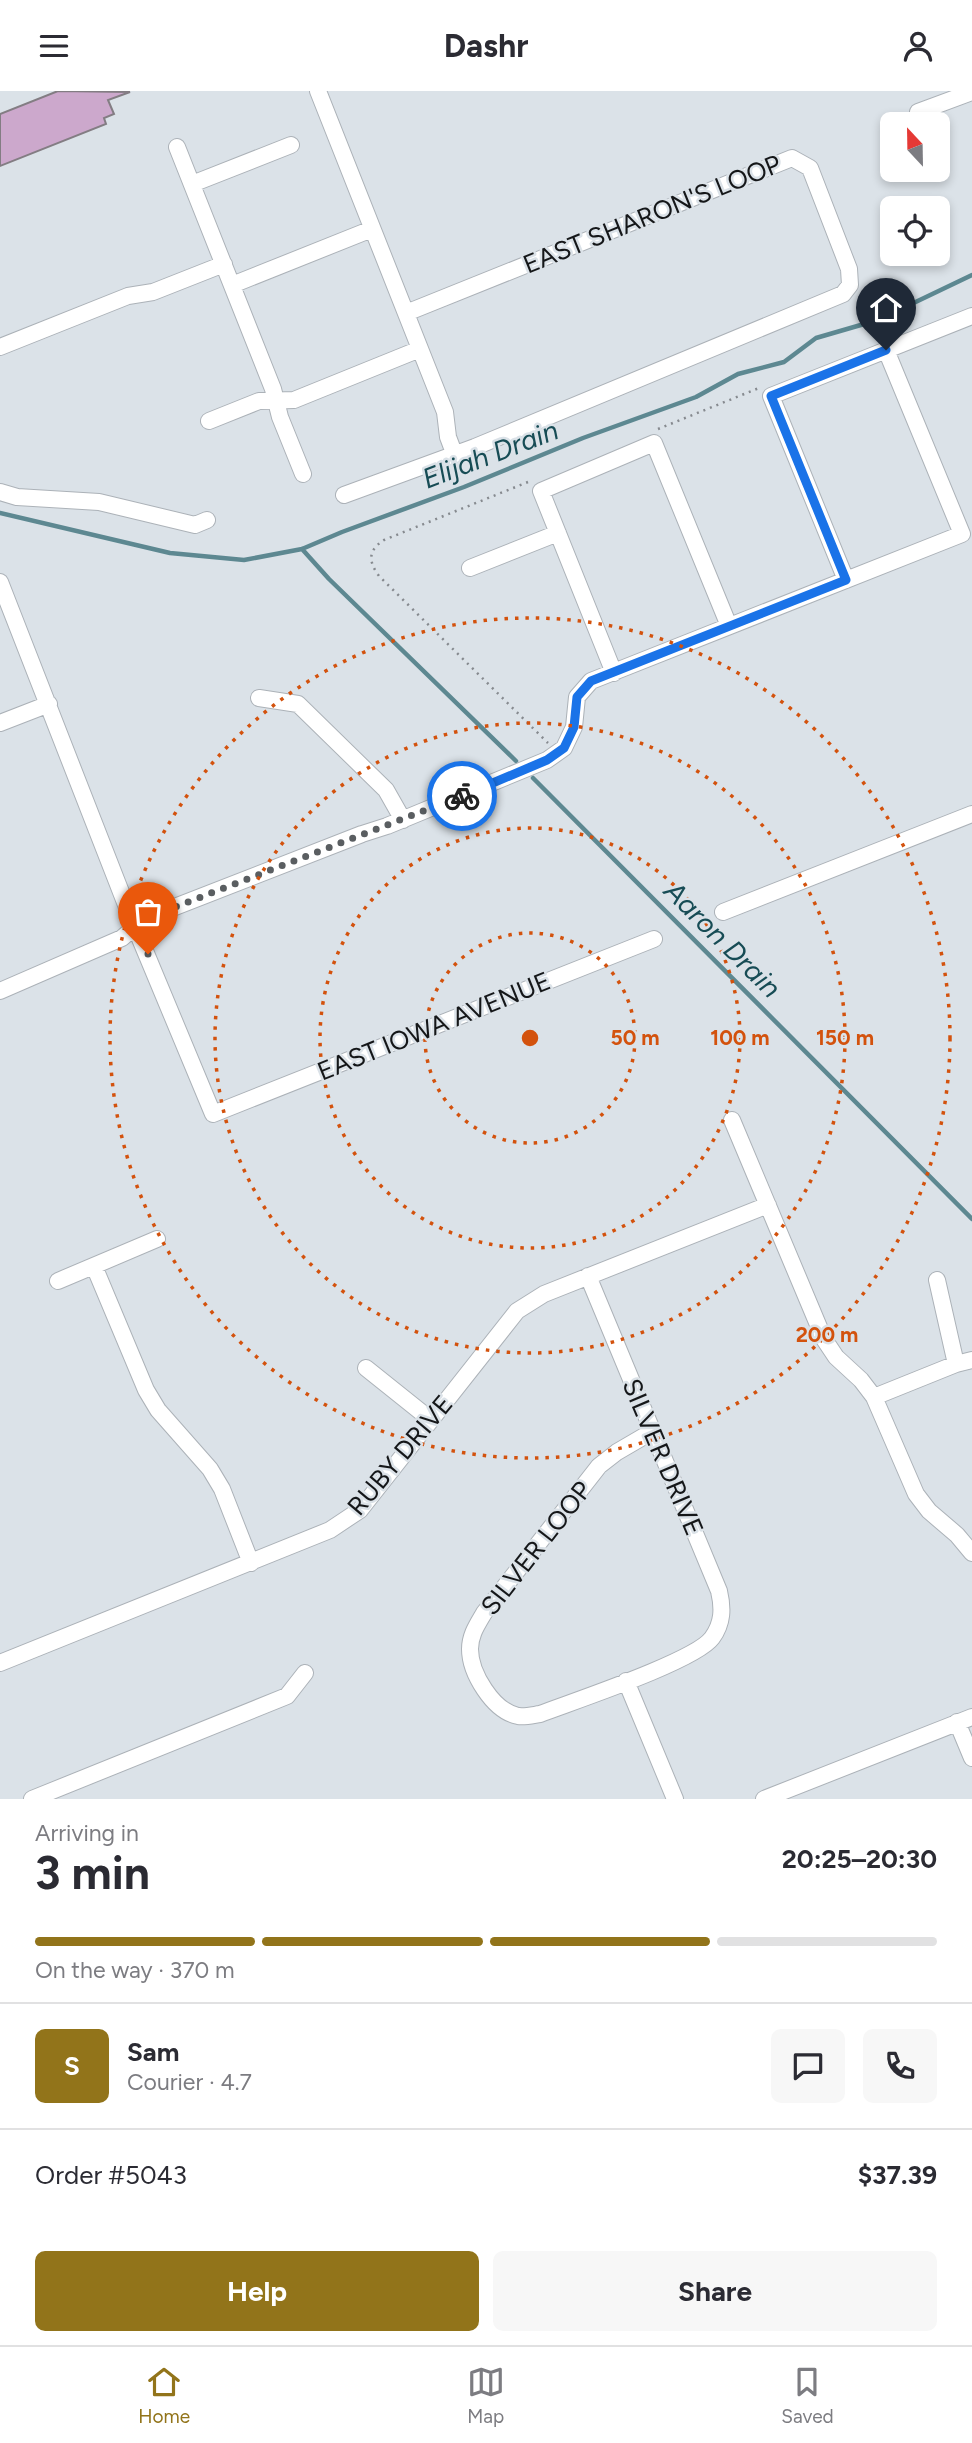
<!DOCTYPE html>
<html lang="en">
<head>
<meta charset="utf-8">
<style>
	body { margin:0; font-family:Figtree,sans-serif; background:#f7f7f7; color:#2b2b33; height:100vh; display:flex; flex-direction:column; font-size:26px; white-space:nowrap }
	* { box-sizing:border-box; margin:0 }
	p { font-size:23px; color:#7c7c81 }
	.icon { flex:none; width:38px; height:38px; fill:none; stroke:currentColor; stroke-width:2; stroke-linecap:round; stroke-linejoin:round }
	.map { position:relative; height:1708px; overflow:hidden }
	.details { display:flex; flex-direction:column; background:#fff; flex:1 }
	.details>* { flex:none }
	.needle { width:46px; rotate:338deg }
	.buttons { position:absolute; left:880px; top:21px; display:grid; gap:14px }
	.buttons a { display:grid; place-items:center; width:70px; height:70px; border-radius:10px; background:#fff; box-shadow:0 4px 10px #0003; font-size:35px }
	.pin { position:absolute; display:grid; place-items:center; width:60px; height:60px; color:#fff; margin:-72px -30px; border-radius:50% 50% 50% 0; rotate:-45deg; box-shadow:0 0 7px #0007 }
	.pin .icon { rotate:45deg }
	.courier { position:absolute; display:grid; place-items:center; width:70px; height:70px; margin:-35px; border:5px solid #1a73e8; border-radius:50%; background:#fff; color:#222; box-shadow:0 2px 9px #0007 }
	.head em { font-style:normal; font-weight:700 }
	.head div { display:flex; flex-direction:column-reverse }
	.head { display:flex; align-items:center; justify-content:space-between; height:119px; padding:0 35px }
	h1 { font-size:46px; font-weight:700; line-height:52px }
	.bar { display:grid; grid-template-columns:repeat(4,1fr); gap:10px 7px; align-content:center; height:84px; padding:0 35px }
	.bar i { height:9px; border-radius:5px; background:#e1e1e2 }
	.bar .on { background:#92741a }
	.bar p { grid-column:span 4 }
	.line { display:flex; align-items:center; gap:18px; padding:0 35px; border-top:2px solid #e1e1e2 }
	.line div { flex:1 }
	.round { display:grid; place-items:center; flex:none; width:74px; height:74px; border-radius:10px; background:#f7f7f7 }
	.action { display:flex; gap:14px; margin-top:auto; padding:14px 35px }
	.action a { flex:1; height:80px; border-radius:10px; background:#92741a; color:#fff; font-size:28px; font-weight:700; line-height:80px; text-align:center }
	.action a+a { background:#f7f7f7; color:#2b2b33 }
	header { display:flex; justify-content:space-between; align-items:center; height:91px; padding:0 35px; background:#fff; font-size:32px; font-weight:700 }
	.tab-bar { display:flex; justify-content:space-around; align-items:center; height:98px; border-top:2px solid #e1e1e2; background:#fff; font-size:19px; color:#7c7c81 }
	.tab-bar a { display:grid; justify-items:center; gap:4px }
	.tab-bar .on { color:#92741a }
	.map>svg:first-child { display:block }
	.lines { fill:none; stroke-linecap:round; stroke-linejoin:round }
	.stream { stroke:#5d8891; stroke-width:4.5 }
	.building { fill:#cca8cc; stroke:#837d83; stroke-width:2 }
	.minor-casing { stroke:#acb2b8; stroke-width:18 }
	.path { stroke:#868a8f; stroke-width:2.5; stroke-dasharray:2 5; stroke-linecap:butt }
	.minor { stroke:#fff; stroke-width:16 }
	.done { stroke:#5a5e61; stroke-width:7; stroke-dasharray:0 12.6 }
	.route { stroke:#1a73e8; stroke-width:9 }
	.ring { fill:none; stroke:#d3520d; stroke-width:3.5; stroke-dasharray:3.5 7 }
	.labels { text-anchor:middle; stroke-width:5; stroke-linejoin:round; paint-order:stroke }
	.street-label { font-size:26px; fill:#151719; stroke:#dbe2e8 }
	.water-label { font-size:28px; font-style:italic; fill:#174c55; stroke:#dbe2e8 }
	.centre { fill:#d3520d; stroke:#dbe2e8; stroke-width:3.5 }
	.ring-label { font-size:21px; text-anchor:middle; font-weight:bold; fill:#d3520d; stroke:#dbe2e8; stroke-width:5; stroke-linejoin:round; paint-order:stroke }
</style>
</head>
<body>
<header><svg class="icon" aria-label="menu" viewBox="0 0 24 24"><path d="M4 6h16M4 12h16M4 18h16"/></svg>Dashr<svg class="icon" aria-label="person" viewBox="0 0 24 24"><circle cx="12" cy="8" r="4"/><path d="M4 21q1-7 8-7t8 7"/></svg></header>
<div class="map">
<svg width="972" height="1708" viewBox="0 0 972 1708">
	<rect width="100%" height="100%" fill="#dbe2e8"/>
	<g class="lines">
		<path class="stream" d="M0,422L170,462L244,469L302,458L342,441L464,396L583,347L696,306L738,283L784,271L816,247L878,229L972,184
			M302,458L329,488L516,670
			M533,687L972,1128"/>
	</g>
	<path class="building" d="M58,0L130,1L108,9L114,23L104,27L106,33L0,75V23Z"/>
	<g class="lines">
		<g class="minor-casing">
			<path id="minor" d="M318,0L445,321L448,346L454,362
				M918,21L972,1
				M177,56L273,298L280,326L303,383
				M192,93L291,54
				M232,194L372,138
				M0,256L128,205L153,201L224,173
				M209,330L259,310L294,309L420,258
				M0,401L17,406L99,411L195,434L207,429
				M344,404L475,356L843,203L850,194L849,178L810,77L792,67L406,222
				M470,477L558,442
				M846,489L771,305L972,225
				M0,491L128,819L213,1023L654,848
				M614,582L541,400L654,352L729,535
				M259,607L298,613L386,699L403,729
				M0,632L49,613
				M723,821L972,723
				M0,900L122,847L144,828L362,743L387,735L547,669L564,657L574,636L577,606L591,590L962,443L886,259
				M732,1029L824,1248L836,1266L861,1289L874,1306L916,1403L929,1420L957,1444L972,1462
				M94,1175L146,1299L158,1319L210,1378L222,1398L251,1472
				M588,1185L719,1500C723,1517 723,1532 712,1547C695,1570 574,1610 540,1623C533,1624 525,1626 518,1625C493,1620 470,1582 470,1558C470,1544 477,1534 484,1522L599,1375L617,1361L653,1340
				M937,1189L956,1273
				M58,1190L157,1148
				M366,1277L431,1329
				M874,1306L956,1273L972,1269
				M0,1572L330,1439L360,1419L517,1220L544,1203L768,1114
				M626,1590L675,1708
				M957,1631L972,1667
				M32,1708L287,1605L305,1582
				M764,1708L972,1626"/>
		</g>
		<path class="path" d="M658,338L759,297
			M528,391L384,449C368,459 368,470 379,485L548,652"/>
		<use href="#minor" class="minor"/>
	</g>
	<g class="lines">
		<path class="done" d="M148,863L136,836L144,828L462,705"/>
		<path class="route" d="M462,705L547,669L564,657L574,636L577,606L591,590L846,489L771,305L886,259"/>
	</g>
	<g class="ring">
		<circle cx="530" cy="947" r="105"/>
		<circle cx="530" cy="947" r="210"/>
		<circle cx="530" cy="947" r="315"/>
		<circle cx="530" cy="947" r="420"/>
	</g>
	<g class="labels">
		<g class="street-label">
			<text transform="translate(652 123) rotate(-22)" y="9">EAST SHARON'S LOOP</text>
			<text transform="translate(434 935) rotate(-22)" y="9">EAST IOWA AVENUE</text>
			<text transform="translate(400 1364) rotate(-50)" y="9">RUBY DRIVE</text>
			<text transform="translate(663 1366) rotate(67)" y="9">SILVER DRIVE</text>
			<text transform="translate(536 1457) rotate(-52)" y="9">SILVER LOOP</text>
		</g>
		<g class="water-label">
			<text transform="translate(490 363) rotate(-21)" y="10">Elijah Drain</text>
			<text transform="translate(723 848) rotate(45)" y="10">Aaron Drain</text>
		</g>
	</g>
	<circle cx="530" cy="947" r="10" class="centre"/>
	<g class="ring-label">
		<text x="635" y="954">50 m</text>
		<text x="740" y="954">100 m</text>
		<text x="845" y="954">150 m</text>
		<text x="827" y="1251">200 m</text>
	</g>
</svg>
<div class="buttons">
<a><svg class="needle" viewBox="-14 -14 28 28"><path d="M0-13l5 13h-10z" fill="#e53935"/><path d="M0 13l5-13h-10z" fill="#7c7c81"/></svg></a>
<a><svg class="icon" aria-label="locate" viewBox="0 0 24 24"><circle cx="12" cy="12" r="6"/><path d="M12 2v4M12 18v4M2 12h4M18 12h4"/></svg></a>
</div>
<div class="pin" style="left:148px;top:863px;background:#ea580c"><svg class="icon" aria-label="bag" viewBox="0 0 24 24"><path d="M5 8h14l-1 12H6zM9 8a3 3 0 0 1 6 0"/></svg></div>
<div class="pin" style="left:886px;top:259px;background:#1f2937"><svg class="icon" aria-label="home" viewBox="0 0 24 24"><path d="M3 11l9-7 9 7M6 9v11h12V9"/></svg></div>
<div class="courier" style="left:462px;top:705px"><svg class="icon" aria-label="bike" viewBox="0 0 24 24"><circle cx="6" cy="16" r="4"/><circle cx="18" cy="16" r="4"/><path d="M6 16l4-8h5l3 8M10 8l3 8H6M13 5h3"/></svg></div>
</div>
<section class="details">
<div class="head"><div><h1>3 min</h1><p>Arriving in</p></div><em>20:25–20:30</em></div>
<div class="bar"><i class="on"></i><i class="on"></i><i class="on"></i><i></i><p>On the way · 370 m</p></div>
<div class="line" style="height:126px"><b class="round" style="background:#92741a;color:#fff">S</b><div><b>Sam</b><p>Courier · 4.7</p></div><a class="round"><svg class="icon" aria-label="chat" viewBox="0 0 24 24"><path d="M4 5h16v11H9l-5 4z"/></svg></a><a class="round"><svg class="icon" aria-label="phone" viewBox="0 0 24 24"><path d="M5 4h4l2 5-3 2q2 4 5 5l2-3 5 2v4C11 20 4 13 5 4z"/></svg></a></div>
<div class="line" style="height:91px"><div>Order #5043</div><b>$37.39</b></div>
<div class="action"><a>Help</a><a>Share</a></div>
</section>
<nav class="tab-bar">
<a class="on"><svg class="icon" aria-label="home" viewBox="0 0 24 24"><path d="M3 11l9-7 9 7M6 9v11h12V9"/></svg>Home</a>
<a><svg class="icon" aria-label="map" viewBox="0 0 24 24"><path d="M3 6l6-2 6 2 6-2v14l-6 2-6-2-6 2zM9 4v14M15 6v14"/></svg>Map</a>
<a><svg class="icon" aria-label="saved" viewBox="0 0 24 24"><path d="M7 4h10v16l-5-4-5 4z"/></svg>Saved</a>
</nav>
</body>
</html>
